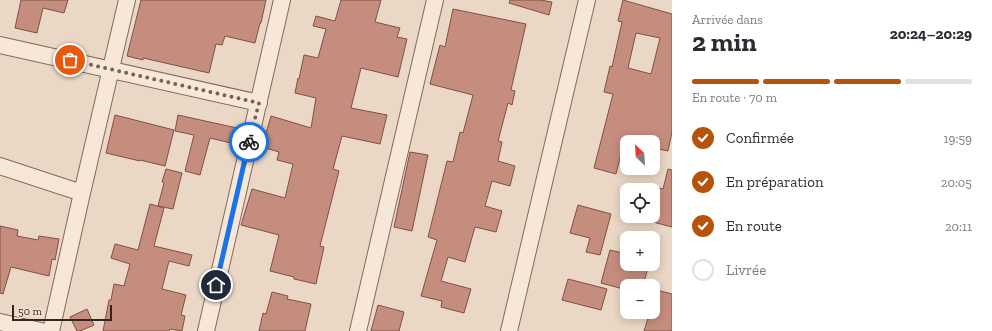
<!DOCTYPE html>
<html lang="fr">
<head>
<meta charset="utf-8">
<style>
	body { margin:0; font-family:"Zilla Slab",serif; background:#f7f7f7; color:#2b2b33; height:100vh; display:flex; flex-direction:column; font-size:15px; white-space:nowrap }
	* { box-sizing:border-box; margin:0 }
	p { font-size:13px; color:#7c7c81 }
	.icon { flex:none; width:22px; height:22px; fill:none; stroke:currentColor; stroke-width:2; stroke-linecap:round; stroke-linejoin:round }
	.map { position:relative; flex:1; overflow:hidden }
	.panel { display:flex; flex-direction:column; background:#fff; width:320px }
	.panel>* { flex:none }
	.needle { width:26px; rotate:335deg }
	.controls { position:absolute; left:620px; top:135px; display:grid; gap:8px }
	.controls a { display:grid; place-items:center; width:40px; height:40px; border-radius:8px; background:#fff; box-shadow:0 2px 10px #0003; font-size:20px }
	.scale { position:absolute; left:12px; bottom:10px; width:100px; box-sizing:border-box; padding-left:4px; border:2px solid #35251f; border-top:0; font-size:11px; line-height:14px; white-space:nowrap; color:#35251f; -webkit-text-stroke:3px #f2e3d4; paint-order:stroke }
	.pin { position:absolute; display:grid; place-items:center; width:34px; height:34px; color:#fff; margin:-17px; border:2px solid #fff; border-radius:50%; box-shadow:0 1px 4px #0007 }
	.courier { position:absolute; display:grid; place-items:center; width:40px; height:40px; margin:-20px; border:3px solid #1a73e8; border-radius:50%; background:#fff; color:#222; box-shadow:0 1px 5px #0007 }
	.head em { font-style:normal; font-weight:800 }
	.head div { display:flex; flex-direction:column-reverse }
	.head { display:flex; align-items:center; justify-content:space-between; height:68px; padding:0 20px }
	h1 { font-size:26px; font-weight:800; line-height:30px }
	.bar { display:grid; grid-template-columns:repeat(4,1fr); gap:6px 4px; align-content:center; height:48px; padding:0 20px }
	.bar i { height:5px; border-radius:3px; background:#e1e1e2 }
	.bar .active { background:#b45309 }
	.bar p { grid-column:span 4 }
	ol { padding:0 20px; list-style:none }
	li { display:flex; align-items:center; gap:12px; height:44px }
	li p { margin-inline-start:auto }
	li .icon { padding:4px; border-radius:50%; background:#b45309; color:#fff; stroke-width:4 }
	li:last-child { color:#7c7c81 }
	li i { width:22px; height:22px; border:2px solid #e1e1e2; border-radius:50% }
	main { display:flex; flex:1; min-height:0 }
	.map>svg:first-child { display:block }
	.building { fill:#c58d7e; stroke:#815044; fill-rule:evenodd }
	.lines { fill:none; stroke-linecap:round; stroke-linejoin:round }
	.minor-casing { stroke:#84695d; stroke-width:18 }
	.minor { stroke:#f6e7d8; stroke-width:16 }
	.done { stroke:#746359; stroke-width:4; stroke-dasharray:0 7.2 }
	.route { stroke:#1a73e8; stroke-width:5 }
</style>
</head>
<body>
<main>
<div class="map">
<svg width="672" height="331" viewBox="0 0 672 331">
	<rect width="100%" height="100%" fill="#ead7c5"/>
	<path class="building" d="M21,0H68L64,13L43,8L37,33L15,28Z
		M141,0H266L261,23H260L255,43L225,36L222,45L216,44L209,73L143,58V60L127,56Z
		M341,0H381L375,22L400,28L397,37L407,39L398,77L361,68L351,108L387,115L380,144L342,136L333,169L339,171L320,246L324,247L316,284L294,279V277L270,271L279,235L241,225L252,189L285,198L293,164L277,160L279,152L262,147L271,116L311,128L316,98L295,93L298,78L299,79L304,55L318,58L326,29L313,26L316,16L335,21Z
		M510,0H540L552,2L549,15L509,3Z
		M623,0L672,14V132L668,151L654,148L655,142H624L616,174L594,168L613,94L604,92L610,66L612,67L622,22L618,21ZM636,33L660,38L651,74L628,68Z
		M453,9L526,24L511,90L515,91L512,105L508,103L498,141L502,142L498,161L515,166L510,186L492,181L485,206L502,211L496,232L475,227L465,262L448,257L441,281L471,289L464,313L441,307L442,301L421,296L437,240L428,237L447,161L453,162L460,132L463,133L473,95L430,84L440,45L445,47Z
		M115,115L174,130L165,166L140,160V161L106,153Z
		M178,115L237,128L235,144L210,138L200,175L185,171L194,135L175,131Z
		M410,152L428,155L412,231L394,227Z
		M166,169L182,173L173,209L158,206L164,183L162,182Z
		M668,169L672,170V227L653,222V187L663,189Z
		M150,204L164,208L154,246L192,255L189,266L169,261L162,289L186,295L181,315L185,316L182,331L170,329L169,331H103L109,300H111L114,284L124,286L130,264L111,258L115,244L138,250Z
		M578,205L611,214L600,255L586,252L590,238L570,233Z
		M0,226L18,230L17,236L38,240L39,236L59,239L55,260L52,259L49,276L11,267L3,294L0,293Z
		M610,250L627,254V264H649L643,286H627V290L601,283Z
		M568,279L607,289L601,310L562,300Z
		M653,289L672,294V331H644L650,312H653Z
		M272,292L288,296L287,299L311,304L305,331H259L263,313L266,314Z
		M378,305L404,312L399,331H371Z
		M87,309L94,325L80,331H77L70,317Z"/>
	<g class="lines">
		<g class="minor-casing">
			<path id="minor" d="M0,45L259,103
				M0,166L82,193
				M0,322L41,331
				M51,331L82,193L127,0
				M206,331L282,0
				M358,331L435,0
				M509,331L587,0"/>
		</g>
		<use href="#minor" class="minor"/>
	</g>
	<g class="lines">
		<path class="done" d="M70,60L259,103L249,142"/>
		<path class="route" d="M216,285L249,142"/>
	</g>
</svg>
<div class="controls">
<a><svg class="needle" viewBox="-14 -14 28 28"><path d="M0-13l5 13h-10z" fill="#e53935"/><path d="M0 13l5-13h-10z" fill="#7c7c81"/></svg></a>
<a><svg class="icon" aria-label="locate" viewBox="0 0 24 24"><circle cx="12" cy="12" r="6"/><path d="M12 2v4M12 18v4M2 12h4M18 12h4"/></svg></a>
<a>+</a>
<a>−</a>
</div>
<div class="scale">50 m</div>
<div class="pin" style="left:70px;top:60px;background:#ea580c"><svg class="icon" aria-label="bag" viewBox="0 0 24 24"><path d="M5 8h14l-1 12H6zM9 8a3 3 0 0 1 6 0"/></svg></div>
<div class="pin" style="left:216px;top:285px;background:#1f2937"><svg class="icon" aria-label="home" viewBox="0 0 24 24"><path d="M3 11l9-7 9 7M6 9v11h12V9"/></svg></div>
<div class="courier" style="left:249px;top:142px"><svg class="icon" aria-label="bike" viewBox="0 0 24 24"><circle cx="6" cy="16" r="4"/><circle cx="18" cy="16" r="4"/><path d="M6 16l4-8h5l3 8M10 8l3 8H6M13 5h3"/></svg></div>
</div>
<section class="panel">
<div class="head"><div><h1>2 min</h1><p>Arrivée dans</p></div><em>20:24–20:29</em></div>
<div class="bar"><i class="active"></i><i class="active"></i><i class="active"></i><i></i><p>En route · 70 m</p></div>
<ol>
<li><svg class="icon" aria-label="check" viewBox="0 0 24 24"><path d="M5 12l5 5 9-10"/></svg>Confirmée<p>19:59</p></li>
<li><svg class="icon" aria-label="check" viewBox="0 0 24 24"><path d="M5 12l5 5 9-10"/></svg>En préparation<p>20:05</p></li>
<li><svg class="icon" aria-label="check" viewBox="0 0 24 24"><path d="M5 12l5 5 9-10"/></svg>En route<p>20:11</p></li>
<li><i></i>Livrée</li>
</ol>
</section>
</main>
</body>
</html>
